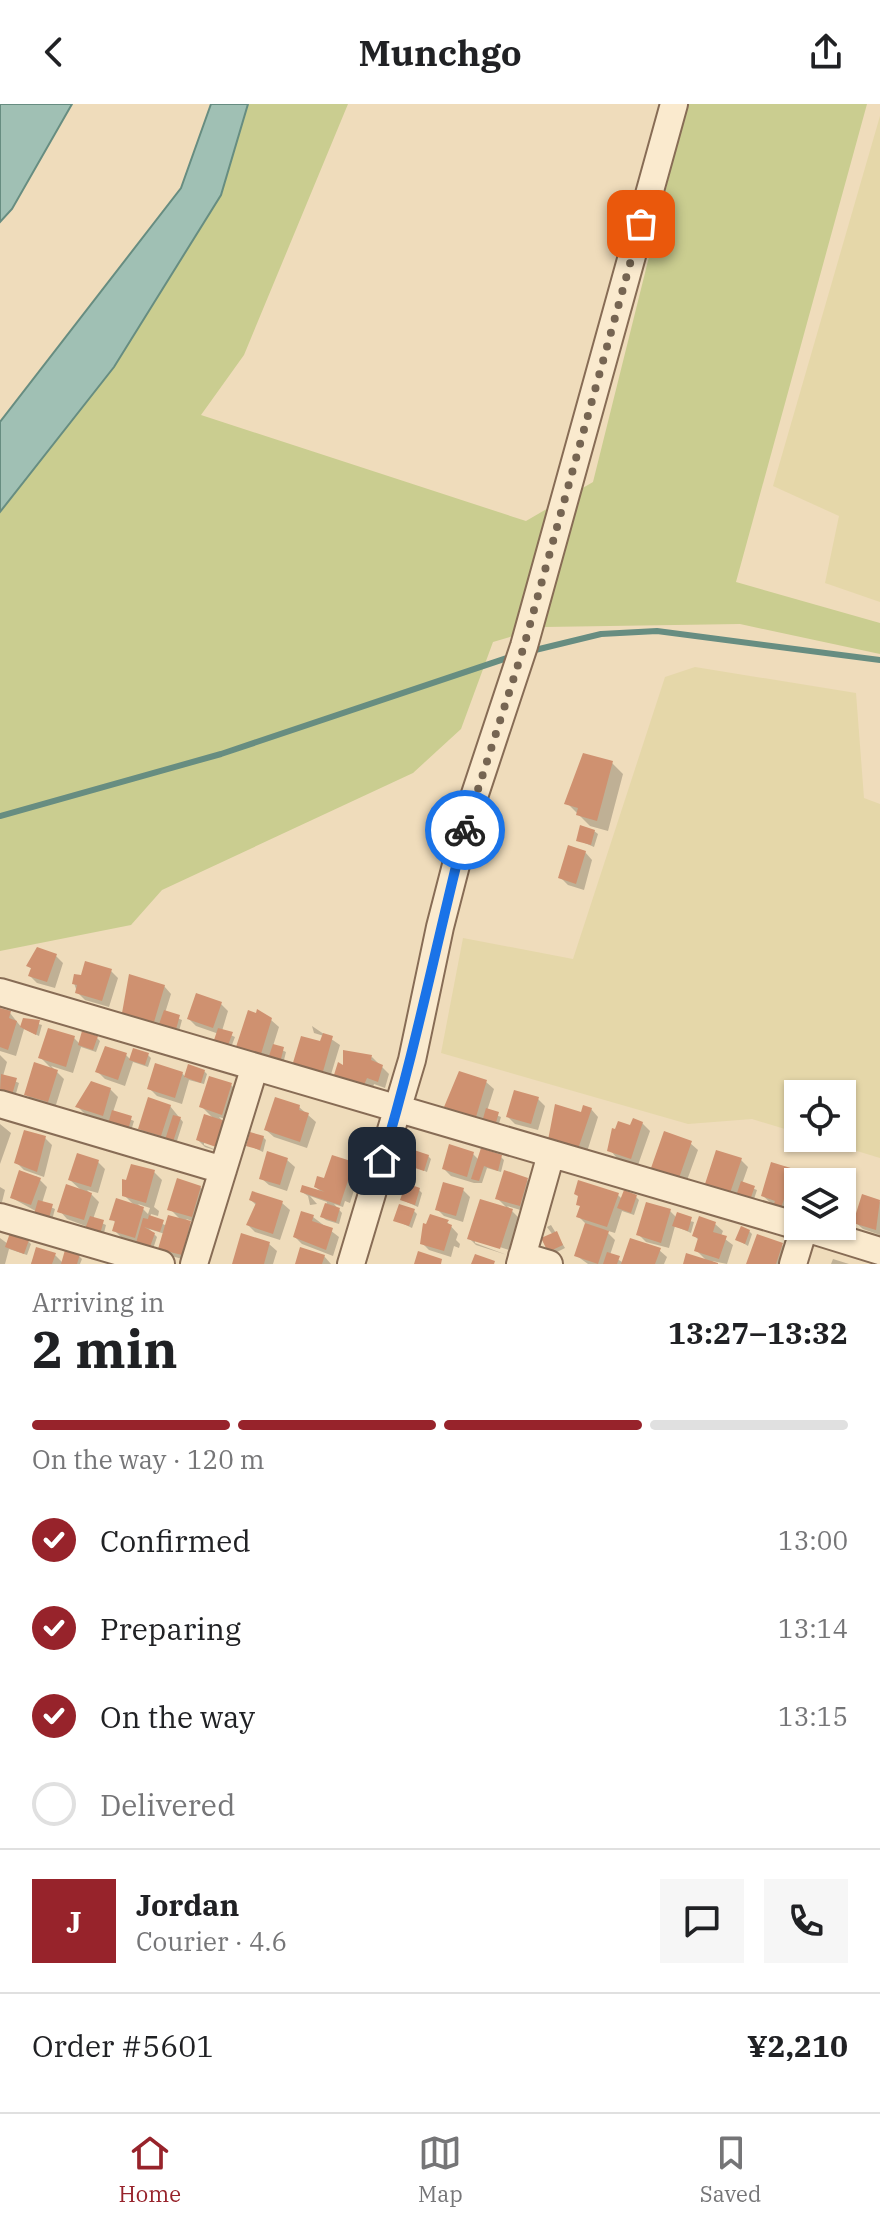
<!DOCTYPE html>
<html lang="en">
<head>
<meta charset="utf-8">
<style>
	body { margin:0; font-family:"IBM Plex Serif",serif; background:#f6f6f6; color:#202124; height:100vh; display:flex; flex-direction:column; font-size:30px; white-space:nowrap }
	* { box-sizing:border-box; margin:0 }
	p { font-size:26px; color:#757577 }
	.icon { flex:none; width:44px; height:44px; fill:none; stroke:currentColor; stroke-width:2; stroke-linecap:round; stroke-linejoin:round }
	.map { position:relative; height:1160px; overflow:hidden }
	.drawer { display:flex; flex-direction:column; background:#fff; flex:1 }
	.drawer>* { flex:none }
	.controls { position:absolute; left:784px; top:976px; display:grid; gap:16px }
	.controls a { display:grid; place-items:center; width:72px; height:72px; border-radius:0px; background:#fff; box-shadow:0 2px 6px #0004; font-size:40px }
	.pin { position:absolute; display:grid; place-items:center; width:68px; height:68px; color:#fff; margin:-34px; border-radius:16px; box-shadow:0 4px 12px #0006 }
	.courier { position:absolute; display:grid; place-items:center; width:80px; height:80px; margin:-40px; border:6px solid #1a73e8; border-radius:50%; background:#fff; color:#222; box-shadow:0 2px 10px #0007 }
	.overview em { font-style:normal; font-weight:700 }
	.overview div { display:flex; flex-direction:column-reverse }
	.overview { display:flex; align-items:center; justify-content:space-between; height:136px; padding:0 32px }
	h1 { font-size:52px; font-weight:700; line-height:60px }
	.bar { display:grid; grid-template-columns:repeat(4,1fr); gap:12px 8px; align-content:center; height:96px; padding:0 32px }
	.bar i { height:10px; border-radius:6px; background:#e0e0e0 }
	.bar .selected { background:#97232b }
	.bar p { grid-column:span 4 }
	.line { display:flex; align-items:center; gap:20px; padding:0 32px; border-top:2px solid #e0e0e0 }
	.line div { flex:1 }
	.round { display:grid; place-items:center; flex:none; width:84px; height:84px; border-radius:0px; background:#f6f6f6 }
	ol { padding:0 32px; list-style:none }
	li { display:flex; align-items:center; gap:24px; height:88px }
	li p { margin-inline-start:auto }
	li .icon { padding:8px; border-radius:50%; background:#97232b; color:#fff; stroke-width:4 }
	li:last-child { color:#757577 }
	li i { width:44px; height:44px; border:4px solid #e0e0e0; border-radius:50% }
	header { display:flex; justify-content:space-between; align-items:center; height:104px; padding:0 32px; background:#fff; font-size:36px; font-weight:700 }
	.tab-bar { display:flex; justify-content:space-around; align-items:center; height:112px; border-top:2px solid #e0e0e0; background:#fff; font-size:22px; color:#757577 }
	.tab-bar a { display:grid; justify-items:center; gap:4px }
	.tab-bar .selected { color:#97232b }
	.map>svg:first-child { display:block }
	.farmland { fill:#e5d7a9 }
	.green { fill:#cacd90 }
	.water { fill:#a0c0b4; stroke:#678d81; stroke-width:2 }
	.shadow { fill:#0003; fill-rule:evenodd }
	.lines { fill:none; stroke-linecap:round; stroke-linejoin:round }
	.stream { stroke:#678d81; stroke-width:6 }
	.building { fill:#cf9170 }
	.minor-casing { stroke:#876c55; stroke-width:30 }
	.minor { stroke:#faeace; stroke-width:26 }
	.done { stroke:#766552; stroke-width:8; stroke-dasharray:0 14.4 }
	.route { stroke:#1a73e8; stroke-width:10 }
</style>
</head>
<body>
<header><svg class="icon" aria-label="back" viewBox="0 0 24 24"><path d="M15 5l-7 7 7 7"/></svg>Munchgo<svg class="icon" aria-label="share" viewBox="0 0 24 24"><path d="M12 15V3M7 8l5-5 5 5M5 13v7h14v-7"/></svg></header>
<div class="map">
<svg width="880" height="1160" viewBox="0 0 880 1160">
	<rect width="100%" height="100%" fill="#efdcbb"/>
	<path class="farmland" d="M880,12V498L825,479L839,412L773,382Z
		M695,563L856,589L864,694L880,700V1054L814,1034H842V990H798V1029L752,1015L688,1020L441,949L463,834L573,855L665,573Z"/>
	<path class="green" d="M248,0H348L244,251L201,311L526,417L593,378L687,0H867L736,478L880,519V550L740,520L544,523L493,538L461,625L413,669L162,786L131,821L0,847V408L114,263L221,91Z"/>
	<path class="water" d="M0,0H72L12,105L0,118Z
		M211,0H248L221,91L114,263L0,408V318L181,84Z"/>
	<path class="shadow" d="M612,659L623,670L608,727L590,722L567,699Z
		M594,727L598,730L594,743L578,736Z
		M585,748L592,756L584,786L568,781L561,774Z
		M56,852L63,859L55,884L37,879L30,872L32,865L28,862Z
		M111,867L118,874L109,903L85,896L77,888L74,879Z
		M164,882L171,890L165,909L182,916L178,931L131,915L124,908Z
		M221,900L228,907L222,927L235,933L230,946L219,930L196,922L189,915Z
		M0,906L10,909L22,924L24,916L42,921L39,932L24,925L16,952L0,947Z
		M271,916L279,923L273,942L286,948L283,960L246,949L238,942Z
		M312,922L340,941L329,977L302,969L324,932L314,929Z
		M74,934L80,940L97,934L100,937L96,948L81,943L73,969L51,962L64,975L55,1004L33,997L26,990L54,967L41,954Z
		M0,951L7,958L3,972L19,979L15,993L0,988Z
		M126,951L131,956L148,951L151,954L148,963L133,958L125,982L105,975L98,968Z
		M372,953L389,970L385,984L374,980L372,987L343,978L336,971Z
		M204,967L207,970L204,980L189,976L182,1000L157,992L150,985L182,969L186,974Z
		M486,978L494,985L487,1007L501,1013L498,1023L454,1010L447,1003Z
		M231,981L238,988L229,1016L219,1013L231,1026L225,1043L204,1037V1041L224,1049L205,1043L198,1036L214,1015L202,1003Z
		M110,985L118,993L113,1008L134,1017L131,1027L85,1010L78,1003Z
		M538,995L545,1002L538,1026L515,1020L508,1013Z
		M170,1002L183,1018L176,1040L147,1032L140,1024Z
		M299,1003L316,1018L307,1044L274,1033L266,1026Z
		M591,1005L598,1013L586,1051L557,1042Z
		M642,1019L650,1027L638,1061L617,1054L610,1046L632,1023Z
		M0,1020L11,1029L0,1060Z
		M263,1033L266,1036L263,1048L248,1041Z
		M45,1034L52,1041L44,1073L24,1066L17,1059Z
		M690,1039L698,1046L686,1079L661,1071L654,1063Z
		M473,1050L479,1056L501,1053L504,1056L501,1068L487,1064L482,1079H474L451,1072L444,1065Z
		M428,1052L431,1055L427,1068L411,1061Z
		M287,1056L295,1063L287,1087L269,1081L261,1074Z
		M741,1056L748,1063L742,1080L757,1086L752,1101L715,1087L708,1080Z
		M98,1058L105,1065L98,1089L87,1086L99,1098L93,1115L106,1121L104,1129L67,1115L60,1107L82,1087L70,1076Z
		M353,1060L360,1067L350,1099L345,1097L343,1103L334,1100L342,1109L339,1120L326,1116L322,1113L327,1098L310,1092L317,1100L310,1101L308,1092L302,1088L323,1090L316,1083Z
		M133,1062L154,1068L162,1076L154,1103L159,1107L158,1112L151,1110L150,1114L167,1122L182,1117L170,1105L200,1083L208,1091L199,1119L186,1115L197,1126L189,1157L168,1151L161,1144L165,1130L149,1125L157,1133L153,1145L121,1133L114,1126L116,1119L112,1115L136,1103L124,1091ZM138,1100L150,1104L148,1110Z
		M793,1066L800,1074L787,1113L763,1092Z
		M36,1072L47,1083L42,1099L55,1105L52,1116L12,1094Z
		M808,1073L823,1078H806Z
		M527,1076L535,1083L527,1108L507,1102L519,1114L509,1146L475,1135V1139L507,1151L476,1141L469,1134L509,1106L497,1094Z
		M0,1083L5,1086L2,1098H0Z
		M419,1086L422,1089L418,1103L402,1096Z
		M463,1086L470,1093L463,1118L444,1112L437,1105Z
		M618,1091L622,1095L636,1093L639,1096L634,1111L622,1107L615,1129L605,1126L615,1136L610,1151L624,1159L659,1146L667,1153L664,1160H588L577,1152L587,1121L579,1113Z
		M864,1092L880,1098V1131L863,1125L855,1118Z
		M251,1096L282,1099L290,1106L280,1136L255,1128L248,1121L257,1102Z
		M842,1106L849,1110L844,1124L842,1122Z
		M414,1107L417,1110L412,1124L395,1116Z
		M670,1107L677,1114L694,1118L691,1129L675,1122L669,1144L646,1138L638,1130Z
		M313,1113L339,1133L333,1152L302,1140L295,1133Z
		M447,1118L458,1130L456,1136L460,1140L459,1144L454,1142L451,1153L429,1146L422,1139Z
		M715,1120L723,1127L721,1132L733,1141L727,1160L712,1157L716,1160H685L708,1158L696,1146L699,1136L694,1132Z
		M551,1121L565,1144L553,1150L550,1147L553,1131L547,1123Z
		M749,1127L752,1130L748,1142L738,1136Z
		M0,1134L8,1140L28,1137L31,1140L27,1151L9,1145L5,1160H0Z
		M269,1140L277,1147L273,1160H234Z
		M782,1141L789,1148L785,1160H748Z
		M37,1145L55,1151L63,1159L79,1152L82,1155L80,1160H31Z
		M324,1152L331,1160H297Z
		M833,1155L849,1160H831Z"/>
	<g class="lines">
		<path class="stream" d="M531,547L601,530L657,527L880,556
			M0,712L221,650L513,552"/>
	</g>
	<path class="building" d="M583,649L613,657L597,717L576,711L578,704L564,700Z
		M580,721L595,726L591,741L576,737Z
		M568,741L586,747L576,780L558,774Z
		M37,843L57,850L47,878L28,872L31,864L26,862Z
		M85,857L112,865L102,897L75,889L77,881L72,880L74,870L81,871Z
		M129,870L165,881L154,918L122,909Z
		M196,889L222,898L213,924L187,915Z
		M0,904L11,907L9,914L17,917L8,946L0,943Z
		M257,905L272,914L261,950L236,943L248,906L256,909Z
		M164,906L180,911L175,929L158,923Z
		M23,914L40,916L36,931L20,923Z
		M48,924L75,932L66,963L38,954Z
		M218,924L233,928L227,944L213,939Z
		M82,927L98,932L93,946L78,941Z
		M323,929L333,932L322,971L292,962L301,932L320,937Z
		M273,940L284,943L280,959L268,955Z
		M105,942L127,949L118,976L95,968Z
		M133,944L149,949L145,961L129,956Z
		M343,946L372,951L371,956L383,961L378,978L367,974L364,981L334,971L338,958L343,961Z
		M34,958L58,966L48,998L24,991Z
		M155,959L183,968L175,994L147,985Z
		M188,960L205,966L201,979L184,973Z
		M459,967L487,976L476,1013L444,1003Z
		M1,970L17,974L12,991L0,987Z
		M209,972L232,979L222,1011L199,1003Z
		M91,977L111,984L103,1012L75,1003Z
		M514,986L539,993L531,1020L506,1013Z
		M148,993L171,1001L161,1032L138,1025Z
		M275,993L300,1001L299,1006L309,1009L300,1038L264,1026Z
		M555,1000L581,1008L583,1001L592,1004L578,1045L548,1036Z
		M486,1004L499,1008L495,1022L482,1018Z
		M112,1006L132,1012L128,1026L108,1020Z
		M204,1010L225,1017L216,1043L196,1036Z
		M173,1011L181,1013L173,1038L165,1036Z
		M633,1014L643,1018L631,1055L607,1047L612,1024L615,1025L618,1017L630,1021Z
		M24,1026L46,1032L37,1068L14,1059Z
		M664,1027L692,1037L679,1074L651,1064Z
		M250,1028L264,1032L260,1046L246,1042Z
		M449,1040L474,1048L467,1073L442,1065Z
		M481,1044L502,1051L498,1067L484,1062L479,1077L471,1075Z
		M414,1046L429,1051L424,1067L409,1062Z
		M716,1046L742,1054L730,1089L705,1080Z
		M267,1047L288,1054L280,1081L259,1075Z
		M77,1049L99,1056L91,1083L68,1076Z
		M332,1051L354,1058L340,1101L300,1088L302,1081L325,1088L314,1083L317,1072L324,1074Z
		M771,1058L794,1065L780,1107L772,1105L775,1097L761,1092Z
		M131,1060L155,1066L146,1099L122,1092V1075L126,1076Z
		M19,1066L41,1074L31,1101L10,1094Z
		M504,1066L528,1074L520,1102L495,1095Z
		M177,1074L201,1082L192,1113L167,1106Z
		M578,1076L619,1089L607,1123L576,1113L580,1102L576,1101L578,1092L574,1090Z
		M741,1077L755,1082L749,1099L735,1095Z
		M443,1078L464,1084L456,1112L435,1106Z
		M406,1079L420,1084L415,1101L400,1096Z
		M66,1080L92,1089L84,1116L57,1108Z
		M624,1086L637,1091L631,1109L617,1104Z
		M252,1087L283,1097L273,1130L246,1121L256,1099L249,1096Z
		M862,1090L880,1096L876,1126L853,1119Z
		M116,1094L144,1103L135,1134L112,1127L115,1117L109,1116Z
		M480,1095L513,1105L500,1145L467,1135Z
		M38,1096L53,1100L49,1114L34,1110Z
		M646,1098L671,1105L661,1139L636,1131Z
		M325,1099L340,1104L336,1118L320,1113Z
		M399,1100L415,1105L409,1122L393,1117Z
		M301,1107L314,1111L312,1117L333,1124L326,1146L293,1133Z
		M677,1108L692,1113L688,1127L672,1122Z
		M430,1110L449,1116L447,1119L452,1121L444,1147L420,1140L423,1119L426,1120Z
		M149,1111L164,1116L160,1128L144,1123L155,1129L150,1143L136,1139L143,1114L148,1115Z
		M168,1111L191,1117L182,1151L158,1145Z
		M90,1112L104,1116L100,1130L85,1125Z
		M699,1112L716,1118L713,1128L727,1132L719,1155L694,1147L698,1134L692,1132Z
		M585,1119L609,1127L598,1160L574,1152Z
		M741,1122L750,1126L745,1140L735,1136Z
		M557,1127L563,1141L548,1148L541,1134Z
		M10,1129L29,1136L24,1150L5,1143Z
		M241,1129L270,1138L264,1160H232Z
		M757,1130L783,1139L776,1160H746Z
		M630,1134L661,1144L655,1160H621Z
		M36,1143L56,1149L52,1160H31Z
		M300,1143L325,1151L322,1160H295Z
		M65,1146L80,1150L77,1160H61Z
		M418,1147L442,1155L441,1160H414Z
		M607,1148L620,1152L617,1160H603Z
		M686,1149L718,1159V1160H683Z
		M475,1150L495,1157L494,1160H471Z"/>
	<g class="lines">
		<g class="minor-casing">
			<path id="minor" d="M0,888L798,1122
				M0,1000L223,1066
				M0,1113L161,1160
				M799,1122L880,1147
				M522,1152L549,1160
				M194,1160L254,965
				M351,1160L412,956L440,823L472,699L524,542L674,0
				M520,1160L551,1050
				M793,1160L804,1124"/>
		</g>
		<use href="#minor" class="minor"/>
	</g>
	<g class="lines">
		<path class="done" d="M465,726L524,542L641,120"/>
		<path class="route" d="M382,1057C415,948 437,836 465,726"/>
	</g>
</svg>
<div class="controls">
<a><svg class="icon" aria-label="locate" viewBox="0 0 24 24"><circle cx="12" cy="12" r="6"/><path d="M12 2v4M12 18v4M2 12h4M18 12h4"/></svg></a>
<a><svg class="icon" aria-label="layers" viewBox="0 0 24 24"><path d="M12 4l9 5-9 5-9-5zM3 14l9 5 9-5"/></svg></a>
</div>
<div class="pin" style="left:641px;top:120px;background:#ea580c"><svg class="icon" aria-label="bag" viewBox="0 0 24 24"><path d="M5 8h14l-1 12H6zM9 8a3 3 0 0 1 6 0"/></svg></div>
<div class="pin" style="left:382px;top:1057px;background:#1f2937"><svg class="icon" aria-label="home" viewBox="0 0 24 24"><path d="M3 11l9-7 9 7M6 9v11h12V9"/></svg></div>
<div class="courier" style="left:465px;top:726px"><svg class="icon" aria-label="bike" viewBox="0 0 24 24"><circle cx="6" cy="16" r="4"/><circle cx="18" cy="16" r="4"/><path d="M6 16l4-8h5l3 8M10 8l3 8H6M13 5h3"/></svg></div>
</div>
<section class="drawer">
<div class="overview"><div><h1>2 min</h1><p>Arriving in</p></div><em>13:27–13:32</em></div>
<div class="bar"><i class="selected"></i><i class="selected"></i><i class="selected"></i><i></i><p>On the way · 120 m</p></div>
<ol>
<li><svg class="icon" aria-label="check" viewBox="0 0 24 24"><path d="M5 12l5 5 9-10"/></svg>Confirmed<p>13:00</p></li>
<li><svg class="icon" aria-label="check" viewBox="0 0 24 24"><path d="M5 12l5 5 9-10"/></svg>Preparing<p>13:14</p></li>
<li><svg class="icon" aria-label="check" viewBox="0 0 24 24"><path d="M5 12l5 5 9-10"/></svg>On the way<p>13:15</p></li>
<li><i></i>Delivered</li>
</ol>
<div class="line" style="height:144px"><b class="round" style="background:#97232b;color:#fff">J</b><div><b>Jordan</b><p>Courier · 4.6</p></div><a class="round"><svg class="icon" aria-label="chat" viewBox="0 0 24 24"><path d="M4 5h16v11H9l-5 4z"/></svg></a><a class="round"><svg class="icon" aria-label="phone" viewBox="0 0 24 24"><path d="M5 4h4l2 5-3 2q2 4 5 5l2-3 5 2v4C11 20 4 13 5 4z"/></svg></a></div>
<div class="line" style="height:104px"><div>Order #5601</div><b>¥2,210</b></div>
</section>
<nav class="tab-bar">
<a class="selected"><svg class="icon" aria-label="home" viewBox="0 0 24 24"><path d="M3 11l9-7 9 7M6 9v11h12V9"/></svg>Home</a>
<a><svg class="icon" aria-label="map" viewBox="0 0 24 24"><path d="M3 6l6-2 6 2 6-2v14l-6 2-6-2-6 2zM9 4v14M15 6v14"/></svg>Map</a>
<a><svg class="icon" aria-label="saved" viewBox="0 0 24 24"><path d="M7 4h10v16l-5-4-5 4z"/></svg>Saved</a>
</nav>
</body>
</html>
